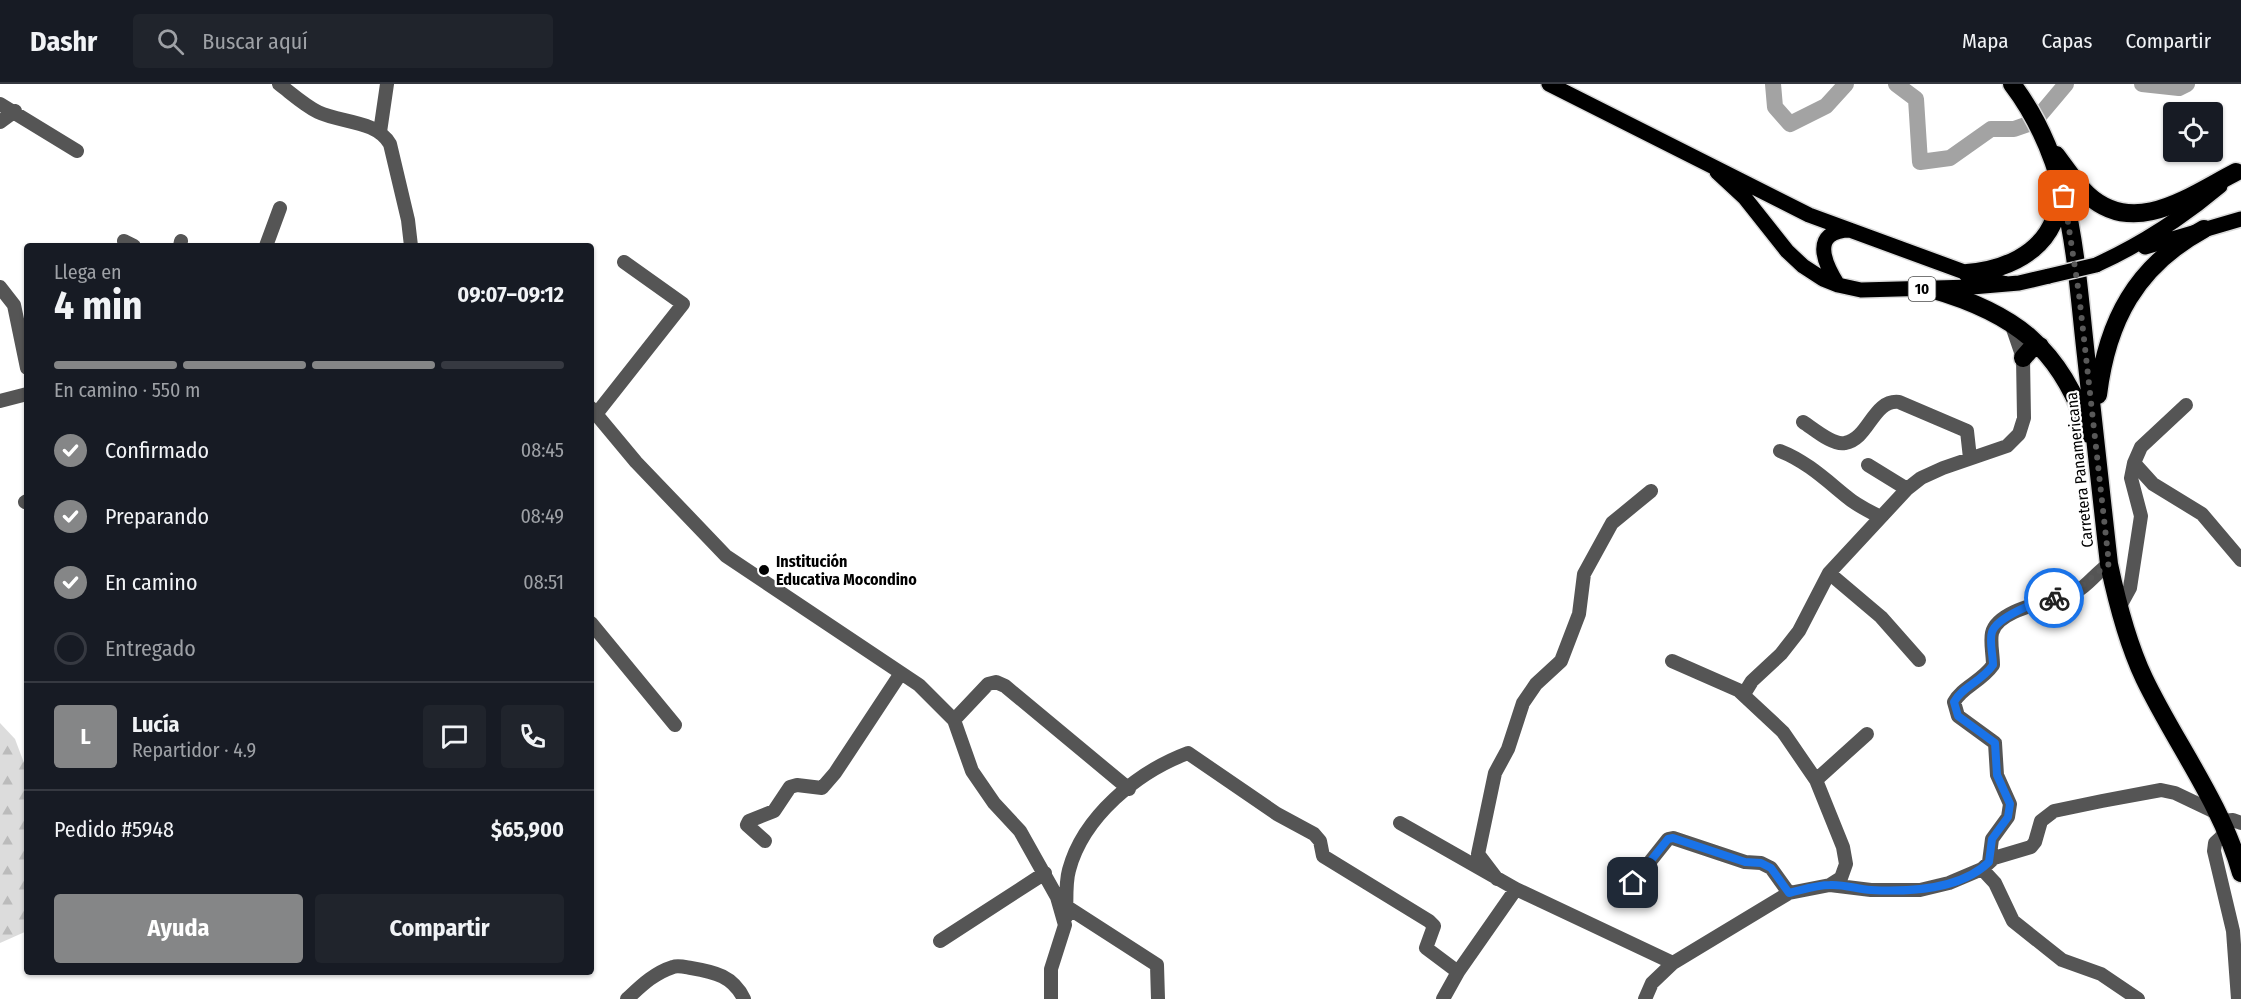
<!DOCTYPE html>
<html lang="es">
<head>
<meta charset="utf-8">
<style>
	body { margin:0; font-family:"Fira Sans Condensed",sans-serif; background:#20242c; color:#f1f3f6; height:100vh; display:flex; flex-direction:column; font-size:22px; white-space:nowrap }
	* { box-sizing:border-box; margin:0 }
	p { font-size:20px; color:#9ea1a6 }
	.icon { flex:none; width:33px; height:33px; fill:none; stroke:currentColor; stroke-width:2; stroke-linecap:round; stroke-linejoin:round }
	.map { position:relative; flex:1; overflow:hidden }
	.sheet { position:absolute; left:24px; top:159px; width:570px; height:732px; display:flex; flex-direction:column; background:#171b24; border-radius:6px; box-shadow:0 2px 4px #0004 }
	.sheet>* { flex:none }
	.fabs { position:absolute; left:2163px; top:18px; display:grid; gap:12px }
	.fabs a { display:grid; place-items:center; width:60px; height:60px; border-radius:6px; background:#171b24; box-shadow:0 2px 4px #0004; font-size:30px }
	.pin { position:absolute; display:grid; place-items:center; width:51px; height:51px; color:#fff; margin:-26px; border-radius:12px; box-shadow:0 3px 9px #0006 }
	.courier { position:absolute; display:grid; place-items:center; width:60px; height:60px; margin:-30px; border:4px solid #1a73e8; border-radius:50%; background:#fff; color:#222; box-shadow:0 2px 8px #0007 }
	.overview em { font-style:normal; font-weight:700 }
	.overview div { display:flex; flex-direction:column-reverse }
	.overview { display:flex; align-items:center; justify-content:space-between; height:102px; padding:0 30px }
	h1 { font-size:39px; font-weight:700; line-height:45px }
	.bar { display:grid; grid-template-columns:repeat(4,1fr); gap:9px 6px; align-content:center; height:72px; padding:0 30px }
	.bar i { height:8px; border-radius:4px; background:#363941 }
	.bar .current { background:#858687 }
	.bar p { grid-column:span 4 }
	.line { display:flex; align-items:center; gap:15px; padding:0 30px; border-top:2px solid #363941 }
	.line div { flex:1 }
	.round { display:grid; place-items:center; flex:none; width:63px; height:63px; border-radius:6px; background:#20242c }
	ol { padding:0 30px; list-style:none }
	li { display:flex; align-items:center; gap:18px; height:66px }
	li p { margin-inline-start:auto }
	li .icon { padding:6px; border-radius:50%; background:#858687; color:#fff; stroke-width:4 }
	li:last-child { color:#9ea1a6 }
	li i { width:33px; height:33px; border:3px solid #363941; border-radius:50% }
	.action { display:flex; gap:12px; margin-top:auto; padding:12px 30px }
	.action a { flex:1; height:69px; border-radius:6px; background:#858687; color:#fff; font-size:24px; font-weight:700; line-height:69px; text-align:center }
	.action a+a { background:#20242c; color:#f1f3f6 }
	header { display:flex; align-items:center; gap:36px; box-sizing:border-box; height:84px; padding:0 30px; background:#171b24; border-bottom:2px solid #363941 }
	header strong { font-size:28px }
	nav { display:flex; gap:33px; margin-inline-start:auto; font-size:21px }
	.search { width:420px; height:54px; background:#20242c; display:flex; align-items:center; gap:15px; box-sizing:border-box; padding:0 21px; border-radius:6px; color:#9ea1a6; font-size:22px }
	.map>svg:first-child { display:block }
	.forest { fill:url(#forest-firs) }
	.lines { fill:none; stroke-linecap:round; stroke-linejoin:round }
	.river { stroke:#a3a3a3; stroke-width:16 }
	.major-casing { stroke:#dbdbdb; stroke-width:18 }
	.highway-casing { stroke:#dbdbdb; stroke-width:21 }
	.minor { stroke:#555; stroke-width:14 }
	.major { stroke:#000; stroke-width:15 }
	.highway { stroke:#000; stroke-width:18 }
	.major-bridge-casing { stroke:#dbdbdb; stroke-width:18; stroke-linecap:butt }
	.major-bridge { stroke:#000; stroke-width:15 }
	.done { stroke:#595959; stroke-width:6; stroke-dasharray:0 10.8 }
	.route { stroke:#1a73e8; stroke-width:8 }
	.poi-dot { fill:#000; stroke:#fff; stroke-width:2 }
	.labels { text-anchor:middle; stroke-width:4.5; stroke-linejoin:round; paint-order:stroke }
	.shield { fill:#fff; stroke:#4c4c4c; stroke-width:1.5 }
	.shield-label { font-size:15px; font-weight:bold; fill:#000 }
	.street-label { font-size:16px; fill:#000; stroke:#fff }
	.poi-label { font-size:16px; font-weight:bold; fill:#000; stroke:#fff; text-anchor:start }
</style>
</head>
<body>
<header>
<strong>Dashr</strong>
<div class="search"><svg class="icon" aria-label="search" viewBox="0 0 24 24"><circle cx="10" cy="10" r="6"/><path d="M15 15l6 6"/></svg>Buscar aquí</div>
<nav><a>Mapa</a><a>Capas</a><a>Compartir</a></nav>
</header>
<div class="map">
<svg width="2241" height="915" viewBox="0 0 2241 915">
	<defs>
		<pattern id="forest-firs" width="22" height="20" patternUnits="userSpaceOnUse" patternTransform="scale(1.5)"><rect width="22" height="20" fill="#dcdcdc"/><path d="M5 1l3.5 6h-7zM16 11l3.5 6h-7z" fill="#bbb"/></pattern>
	</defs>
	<rect width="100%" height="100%" fill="#fff"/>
	<path class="forest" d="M0,639L15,655L27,687V847L0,859Z"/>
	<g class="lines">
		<path class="river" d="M1773,0L1775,23L1790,40L1826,22L1846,0
			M1896,0L1916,15L1920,78L1950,74L1991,45H2014L2034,38L2066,0
			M2142,0L2179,4L2187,0"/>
		<g class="major-casing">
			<path id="major" d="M1549,0L1809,131L1967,189L2006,200
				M1717,88L1745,114L1787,167L1803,182L1823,195L1838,201L1861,206L1972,203L2019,199L2049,192
				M2145,163L2241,135
				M2096,181C2142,160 2182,134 2220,102
				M1838,201C1824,179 1810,147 1850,146"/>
		</g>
		<g class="highway-casing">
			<path id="highway" d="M2012,0C2073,80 2075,176 2086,272C2094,342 2101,411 2109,480C2117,518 2127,558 2144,594C2175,659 2221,718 2241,789
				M2056,71C2066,84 2076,100 2088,111C2135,154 2191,111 2236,88
				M1967,189C2014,185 2059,161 2059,107
				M1931,205C2015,229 2062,265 2089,350
				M2023,274L2030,266L2040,262
				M2098,311C2107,237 2136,182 2204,145"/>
		</g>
		<path class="minor" d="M279,0C291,9 304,21 318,28C341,39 376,36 390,60L408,136L411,162
			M0,20L77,67
			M0,38L15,27
			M380,48L387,0
			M124,157L134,162
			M180,162L181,157
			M266,162L280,124
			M0,203L14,221L27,284
			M0,317L27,310
			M591,324L636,378L726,472L919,601L954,636L972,687L994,719L1020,747L1057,813L1065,841L1051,885V915
			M597,329L683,220L624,178
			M1803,338C1814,345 1833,362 1845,359C1869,355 1873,315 1899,318L1967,347L1970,374
			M1780,367C1806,377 1826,396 1847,413C1856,421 1869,427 1880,433
			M2134,379L2153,400L2202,430L2241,476
			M1868,381L1907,405
			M25,418L27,417
			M1829,489L1881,533L1919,576
			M2119,524L2130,504L2141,432L2131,394L2134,379L2141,363L2186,321
			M591,539L675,641
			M1672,577L1738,606L1783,648L1816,696L1843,763L1846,780L1841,794L1830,801
			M1744,610L1752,597L1781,570L1799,547L1829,489L1907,405L1921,394L1943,384L2007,362L2019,350L2024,334L2023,274L2011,239
			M954,636L988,600L996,598L1005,602L1129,705
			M1816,696L1867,650
			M2222,737L2233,736L2241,739
			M1400,739L1516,805L1673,879
			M2227,748L2215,759L2214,767L2233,847L2238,915
			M765,757L747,741L749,737L774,727L790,703L797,701L822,704L835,689L901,589
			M1989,778L1992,755L2008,733L2010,720L1997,691L1995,659L1958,632L1954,618C1962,603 1981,598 1993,581C1993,571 1990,558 1992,549C1998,523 2058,517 2077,507C2086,503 2097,488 2109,480
			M1982,785L1995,799L2013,837L2062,876L2101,890L2138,915
			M1497,795L1478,770L1495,689L1508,665L1523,619L1536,600L1561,577L1579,530L1584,490L1612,439L1651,407
			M1633,799L1668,755L1673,754L1745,778L1761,779L1771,784L1789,809
			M1067,823L1157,881L1158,915
			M1066,833C1067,819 1065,800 1069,786C1083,733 1137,688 1188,669L1277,730L1314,750L1320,757L1323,772L1429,837L1434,842L1426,864L1458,888
			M940,857L1045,789
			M627,915C641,902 654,889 673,883C678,881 685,883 691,884C715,888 733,892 744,915
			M1443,915L1458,888L1516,805
			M1645,915L1652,899L1673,879L1789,809L1830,801L1871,806H1920L1949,799L1982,785L1994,774L2031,763L2035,758L2041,737L2054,727L2102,717L2161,706L2175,709L2217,729"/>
		<use href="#major" class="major"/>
		<use href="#highway" class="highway"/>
		<g class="major-bridge-casing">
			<path id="major-bridge" d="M2049,192L2096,181"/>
		</g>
		<use href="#major-bridge" class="major-bridge"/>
	</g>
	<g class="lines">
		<path class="done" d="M2054,514C2078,511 2089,493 2109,480L2079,210L2064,112"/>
		<path class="route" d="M1633,799L1668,755L1673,754L1745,778L1761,779L1771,784L1789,809C1802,806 1816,801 1830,801C1843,800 1857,805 1871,806C1910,808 1960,806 1989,778L1992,755L2008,733L2010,720L1997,691L1995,659L1958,632L1954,618C1962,603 1981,598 1993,581C1993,571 1989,557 1992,548C1997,533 2039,516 2054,514"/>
	</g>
	<circle class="poi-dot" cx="764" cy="486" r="6"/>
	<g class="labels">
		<rect class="shield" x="1908.5" y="193" width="27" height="24" rx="4.5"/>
		<g class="shield-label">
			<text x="1922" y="210">10</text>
		</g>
		<g class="street-label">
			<text transform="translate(2079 386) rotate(-96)" y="6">Carretera Panamericana</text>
		</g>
		<g class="poi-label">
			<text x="776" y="483">Institución<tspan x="776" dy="18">Educativa Mocondino</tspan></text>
		</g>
	</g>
</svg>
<div class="fabs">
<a><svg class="icon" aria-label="locate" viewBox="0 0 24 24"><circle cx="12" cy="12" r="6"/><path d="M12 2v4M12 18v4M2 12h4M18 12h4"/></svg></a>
</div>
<div class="pin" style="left:2064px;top:112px;background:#ea580c"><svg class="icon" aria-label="bag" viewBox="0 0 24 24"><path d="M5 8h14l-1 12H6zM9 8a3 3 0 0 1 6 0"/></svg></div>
<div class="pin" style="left:1633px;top:799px;background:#1f2937"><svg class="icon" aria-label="home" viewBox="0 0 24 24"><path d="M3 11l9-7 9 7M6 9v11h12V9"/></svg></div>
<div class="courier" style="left:2054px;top:514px"><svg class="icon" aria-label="bike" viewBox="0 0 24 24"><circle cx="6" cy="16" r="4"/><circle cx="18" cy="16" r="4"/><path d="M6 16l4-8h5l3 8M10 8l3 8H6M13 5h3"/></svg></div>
<section class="sheet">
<div class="overview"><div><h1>4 min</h1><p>Llega en</p></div><em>09:07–09:12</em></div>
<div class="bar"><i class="current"></i><i class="current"></i><i class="current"></i><i></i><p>En camino · 550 m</p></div>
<ol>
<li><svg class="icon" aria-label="check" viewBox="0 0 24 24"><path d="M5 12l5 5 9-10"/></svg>Confirmado<p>08:45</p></li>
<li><svg class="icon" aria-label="check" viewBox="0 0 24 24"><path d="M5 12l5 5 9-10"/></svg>Preparando<p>08:49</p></li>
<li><svg class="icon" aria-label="check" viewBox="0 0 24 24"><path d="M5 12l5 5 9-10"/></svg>En camino<p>08:51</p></li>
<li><i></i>Entregado</li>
</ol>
<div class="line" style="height:108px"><b class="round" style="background:#858687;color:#fff">L</b><div><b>Lucía</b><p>Repartidor · 4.9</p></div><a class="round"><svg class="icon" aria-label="chat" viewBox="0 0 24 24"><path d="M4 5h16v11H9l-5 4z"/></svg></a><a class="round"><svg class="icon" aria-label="phone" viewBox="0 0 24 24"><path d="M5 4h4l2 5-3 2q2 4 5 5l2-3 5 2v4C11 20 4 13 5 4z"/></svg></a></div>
<div class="line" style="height:78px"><div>Pedido #5948</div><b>$65,900</b></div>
<div class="action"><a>Ayuda</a><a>Compartir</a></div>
</section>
</div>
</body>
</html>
